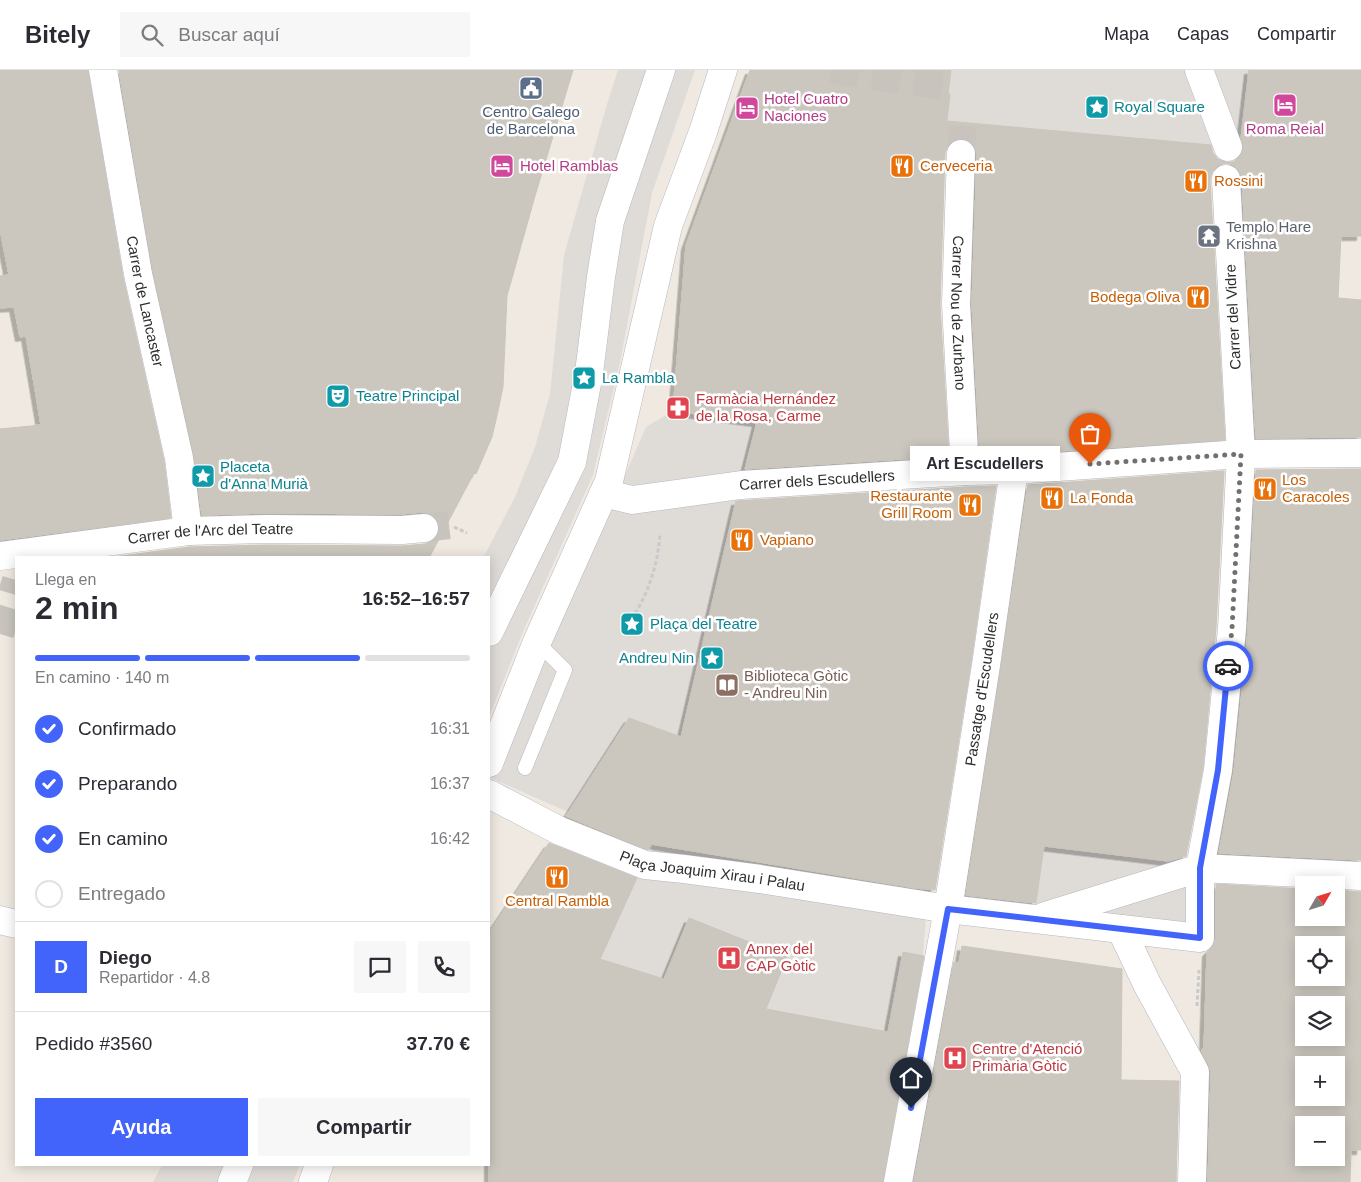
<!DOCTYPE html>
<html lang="es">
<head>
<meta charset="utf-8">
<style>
	body { margin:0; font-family:Arial,sans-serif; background:#f7f7f7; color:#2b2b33; height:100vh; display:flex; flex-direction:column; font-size:19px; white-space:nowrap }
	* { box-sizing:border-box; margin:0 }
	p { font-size:16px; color:#7c7c81 }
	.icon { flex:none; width:28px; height:28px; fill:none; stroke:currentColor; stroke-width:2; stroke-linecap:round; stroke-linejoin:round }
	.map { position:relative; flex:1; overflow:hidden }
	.sheet { position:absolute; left:15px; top:486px; width:475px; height:610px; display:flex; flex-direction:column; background:#fff; border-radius:0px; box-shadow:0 2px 12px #0003 }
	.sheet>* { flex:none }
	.needle { width:32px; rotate:51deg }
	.controls { position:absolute; left:1295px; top:806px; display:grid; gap:10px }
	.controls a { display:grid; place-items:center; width:50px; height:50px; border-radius:0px; background:#fff; box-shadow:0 2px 12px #0003; font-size:25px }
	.pin { position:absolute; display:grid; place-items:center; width:42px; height:42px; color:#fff; margin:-51px -21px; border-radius:50% 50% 50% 0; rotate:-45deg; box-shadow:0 0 5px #0007 }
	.pin .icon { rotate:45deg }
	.courier { position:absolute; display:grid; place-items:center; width:50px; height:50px; margin:-25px; border:4px solid #4264fb; border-radius:50%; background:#fff; color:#222; box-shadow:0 1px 6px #0007 }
	.bubble { position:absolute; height:35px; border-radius:0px; background:#fff; box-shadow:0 2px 12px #0003; font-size:16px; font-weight:600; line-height:35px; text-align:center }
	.head em { font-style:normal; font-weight:600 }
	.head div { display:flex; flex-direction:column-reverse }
	.head { display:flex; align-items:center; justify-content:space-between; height:85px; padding:0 20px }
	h1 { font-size:32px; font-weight:600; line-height:38px }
	.bar { display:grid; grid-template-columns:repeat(4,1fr); gap:8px 5px; align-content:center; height:60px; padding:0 20px }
	.bar i { height:6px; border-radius:4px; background:#e1e1e2 }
	.bar .on { background:#4264fb }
	.bar p { grid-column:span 4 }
	.line { display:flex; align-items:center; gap:12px; padding:0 20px; border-top:1px solid #e1e1e2 }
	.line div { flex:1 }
	.round { display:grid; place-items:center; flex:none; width:52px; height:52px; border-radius:0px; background:#f7f7f7 }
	ol { padding:0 20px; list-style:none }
	li { display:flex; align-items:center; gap:15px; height:55px }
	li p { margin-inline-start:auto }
	li .icon { padding:5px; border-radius:50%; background:#4264fb; color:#fff; stroke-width:4 }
	li:last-child { color:#7c7c81 }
	li i { width:28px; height:28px; border:2px solid #e1e1e2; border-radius:50% }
	.cta { display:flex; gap:10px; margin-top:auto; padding:10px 20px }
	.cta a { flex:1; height:58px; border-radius:0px; background:#4264fb; color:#fff; font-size:20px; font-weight:600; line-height:58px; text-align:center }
	.cta a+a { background:#f7f7f7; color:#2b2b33 }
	header { display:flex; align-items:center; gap:30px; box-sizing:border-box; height:70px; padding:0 25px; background:#fff; border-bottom:1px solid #e1e1e2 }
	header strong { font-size:24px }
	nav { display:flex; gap:28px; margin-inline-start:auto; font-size:18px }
	.search { width:350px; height:45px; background:#f7f7f7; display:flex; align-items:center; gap:12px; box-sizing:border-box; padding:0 18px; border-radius:0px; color:#7c7c81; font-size:19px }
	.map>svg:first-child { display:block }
	.plaza { fill:#dfdcd8 }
	.building { fill:#cbc7bf; stroke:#cbc5ba; fill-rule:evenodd; filter:url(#shadow) }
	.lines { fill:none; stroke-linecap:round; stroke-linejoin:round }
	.street-tunnel { stroke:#c8c4bd; stroke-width:28; stroke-dasharray:28 14; stroke-linecap:butt }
	.lane-casing { stroke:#b4b7c1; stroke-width:15 }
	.street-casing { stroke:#b4b7c1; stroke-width:29 }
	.path { stroke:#c9c9c9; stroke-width:3; stroke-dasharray:4 2.5; stroke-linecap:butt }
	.lane { stroke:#fff; stroke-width:14 }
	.street { stroke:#fff; stroke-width:28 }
	.done { stroke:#726f6d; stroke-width:5; stroke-dasharray:0 9 }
	.route { stroke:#4264fb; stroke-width:6 }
	.labels { text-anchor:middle; stroke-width:5; stroke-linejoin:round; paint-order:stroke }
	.hotel-label { font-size:15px; fill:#b23c85; stroke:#fff; text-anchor:start }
	.culture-label { font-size:15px; fill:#0d838f; stroke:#fff; text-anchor:start }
	.service-label { font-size:15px; fill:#4e5e75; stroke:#fff }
	.food-label { font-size:15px; fill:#c56008; stroke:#fff; text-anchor:start }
	.worship-label { font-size:15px; fill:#5b616d; stroke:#fff; text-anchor:start }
	.street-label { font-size:15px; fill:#2e2e2e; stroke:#fff }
	.health-label { font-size:15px; fill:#be3a42; stroke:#fff; text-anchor:start }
	.education-label { font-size:15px; fill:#785e54; stroke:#fff; text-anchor:start }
</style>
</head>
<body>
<header>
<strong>Bitely</strong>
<div class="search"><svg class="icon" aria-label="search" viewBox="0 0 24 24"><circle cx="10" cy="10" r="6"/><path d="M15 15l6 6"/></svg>Buscar aquí</div>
<nav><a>Mapa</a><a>Capas</a><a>Compartir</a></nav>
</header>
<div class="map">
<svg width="1361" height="1112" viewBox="0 0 1361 1112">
	<defs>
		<filter id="shadow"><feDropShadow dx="-4.5" dy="4.5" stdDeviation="0" flood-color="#0004"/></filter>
	</defs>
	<rect width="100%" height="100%" fill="#efe9e1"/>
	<path class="plaza" d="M618,0H695L652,123L620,292L593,405L522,564L489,647V488H483L515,427L535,377L550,324L564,185L607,34Z
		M951,0H1249L1240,78L947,51L950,25L948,24Z
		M673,341L758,352L736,431L696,673L629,648L568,742L491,708L613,416L625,405L646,357Z
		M653,775L930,820L927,835L923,886L904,965L767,940L617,895L600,888L635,812L645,795Z
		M1044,776L1190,794V854L1036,835Z
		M162,1095H300L293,1112H153Z"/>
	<path class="building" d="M0,0H88L123,207L164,391L171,448L0,470V359L41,355L26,266L20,267L14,237L0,238V206L9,205L0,159Z
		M119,0H573L535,126L507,226L503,317L498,341L492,367L476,404L474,403L429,488H107L189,477L267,475L402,476L425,474L433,470L438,465L440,457L436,449L430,444L423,442L401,444L267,443L202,445L194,385L153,201Z
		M750,0H951L948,24H950L947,51L1211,75L1213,83L1218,89L1226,92H1233L1240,87L1243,80L1241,68L1249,0H1361V166H1341L1338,228L1361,230V367L1256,368L1242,108L1239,100L1233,95L1226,93L1217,96L1212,102L1210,110L1225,370L1013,384L980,385L972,234L977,85L975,77L970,71L961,68L954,70L948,75L945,83L940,235L949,386L745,399L757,352L673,341L686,175Z
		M1361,399V790L1219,783L1234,702L1248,561L1256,400Z
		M1224,401L1216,558L1203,698L1186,786L1168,791L1044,776L1036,833L966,825L1001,597L1028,415Z
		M996,416L971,593L935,820L914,818L651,774L648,780L566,746L629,648L681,667L736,431L966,417Z
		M549,773L637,808L600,889L664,909L689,848L787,887L766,939L888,962L903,882L924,886L883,1112H489V863Z
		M1216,814L1304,819V848H1336V820L1361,822V1080H1351L1350,1112H1208L1211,1002L1209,995L1202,983V979H1204L1207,882L1213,876L1216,868ZM1304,875H1336V908H1304ZM1304,935H1336V968H1304ZM1304,995H1336V1028H1304ZM1304,1055H1336V1088H1304Z
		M962,876L1122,899L1121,1010L1179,1011L1176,1112H914L954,892L959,893Z"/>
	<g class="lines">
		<path class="street-tunnel" d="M831,0L949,17
			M961,84L963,52
			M424,458L449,455
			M0,564L16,510"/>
		<g class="lane-casing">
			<path id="lane" d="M525,698L565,600L537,572"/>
		</g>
		<g class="street-casing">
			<g id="street">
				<path id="s1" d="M103,0L138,204L179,388L188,461"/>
				<path d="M1199,0L1228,77"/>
				<path id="s2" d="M961,84L956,234L965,401"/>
				<path id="s3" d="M604,423L632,430L741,415L965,401L1014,400L1241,384L1361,383"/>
				<path id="s4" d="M0,486L188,461L267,459L402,460L424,458"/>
				<path d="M489,562L572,392L589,303L601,207L610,151L661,0"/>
				<path d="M489,693L537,572L609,411L668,156L703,62L723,0"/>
				<path id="s5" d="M489,724L560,761L645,795L684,799L760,809L948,839L1200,868V798L1218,700L1232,559L1241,384L1226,109"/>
				<path d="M1045,846L1200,798L1361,806"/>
				<path d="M0,850L16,854"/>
				<path d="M1121,859L1147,914L1195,1002L1192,1112"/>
				<path d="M232,1112L239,1095"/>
				<path d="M313,1112L319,1095"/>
				<path id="s6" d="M898,1112L948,839L986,595L1014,400"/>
			</g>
		</g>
		<path class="path" d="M454,457L467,463
			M624,559C646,532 658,497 660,463
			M1197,936L1199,900"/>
		<use href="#lane" class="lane"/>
		<use href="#street" class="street"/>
	</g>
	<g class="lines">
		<path class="done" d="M1090,394L1241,384L1232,559L1228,596"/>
		<path class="route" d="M911,1038L948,839L1200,868V798L1218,700L1228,596"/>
	</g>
	<defs>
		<g id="civic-square" transform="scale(1.25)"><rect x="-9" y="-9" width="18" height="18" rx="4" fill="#5c6f8a" stroke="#fff"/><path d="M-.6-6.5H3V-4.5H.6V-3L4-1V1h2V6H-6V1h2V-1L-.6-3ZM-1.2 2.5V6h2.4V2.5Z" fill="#fff"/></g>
		<g id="hotel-square" transform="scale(1.25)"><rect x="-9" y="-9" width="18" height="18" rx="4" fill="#d1479c" stroke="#fff"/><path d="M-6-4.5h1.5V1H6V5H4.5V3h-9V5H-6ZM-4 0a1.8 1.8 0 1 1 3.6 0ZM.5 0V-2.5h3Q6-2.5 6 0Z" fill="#fff"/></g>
		<g id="sight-square" transform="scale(1.25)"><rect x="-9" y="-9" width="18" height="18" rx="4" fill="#0f9aa8" stroke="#fff"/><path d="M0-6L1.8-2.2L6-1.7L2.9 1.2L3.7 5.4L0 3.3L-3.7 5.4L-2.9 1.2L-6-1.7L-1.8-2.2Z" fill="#fff"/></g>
		<g id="restaurant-square" transform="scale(1.25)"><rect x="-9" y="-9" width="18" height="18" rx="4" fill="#e8710a" stroke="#fff"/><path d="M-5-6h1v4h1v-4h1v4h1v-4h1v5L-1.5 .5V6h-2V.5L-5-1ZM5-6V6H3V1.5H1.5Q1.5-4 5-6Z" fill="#fff"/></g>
		<g id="temple-square" transform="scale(1.25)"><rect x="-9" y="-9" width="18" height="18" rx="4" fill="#6b7280" stroke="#fff"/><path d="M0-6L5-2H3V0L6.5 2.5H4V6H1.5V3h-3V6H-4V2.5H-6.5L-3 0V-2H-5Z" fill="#fff"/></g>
		<g id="theatre-square" transform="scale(1.25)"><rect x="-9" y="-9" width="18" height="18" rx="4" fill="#0f9aa8" stroke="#fff"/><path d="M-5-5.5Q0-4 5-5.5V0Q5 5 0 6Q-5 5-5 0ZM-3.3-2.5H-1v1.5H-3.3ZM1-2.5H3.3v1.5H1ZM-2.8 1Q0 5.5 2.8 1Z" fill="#fff"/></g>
		<g id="pharmacy-square" transform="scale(1.25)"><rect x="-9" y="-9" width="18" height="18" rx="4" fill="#e0444e" stroke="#fff"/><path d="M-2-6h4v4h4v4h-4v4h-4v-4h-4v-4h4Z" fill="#fff"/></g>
		<g id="library-square" transform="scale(1.25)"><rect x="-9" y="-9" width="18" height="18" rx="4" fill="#8d6e63" stroke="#fff"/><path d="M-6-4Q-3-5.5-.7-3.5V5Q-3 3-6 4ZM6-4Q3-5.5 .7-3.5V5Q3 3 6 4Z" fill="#fff"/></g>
		<g id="hospital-square" transform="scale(1.25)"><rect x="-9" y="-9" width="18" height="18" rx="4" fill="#e0444e" stroke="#fff"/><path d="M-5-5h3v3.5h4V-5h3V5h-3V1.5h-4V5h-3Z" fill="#fff"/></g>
	</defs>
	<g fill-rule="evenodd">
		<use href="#civic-square" x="531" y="18"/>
		<use href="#hotel-square" x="1285" y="35"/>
		<use href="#sight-square" x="1097" y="37"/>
		<use href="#hotel-square" x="747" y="38"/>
		<use href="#hotel-square" x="502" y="96"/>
		<use href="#restaurant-square" x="902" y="96"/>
		<use href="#restaurant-square" x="1196" y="111"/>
		<use href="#temple-square" x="1209" y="166"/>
		<use href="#restaurant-square" x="1198" y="227"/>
		<use href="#sight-square" x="584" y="308"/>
		<use href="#theatre-square" x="338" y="326"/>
		<use href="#pharmacy-square" x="678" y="338"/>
		<use href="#sight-square" x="203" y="406"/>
		<use href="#restaurant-square" x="1265" y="419"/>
		<use href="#restaurant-square" x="1052" y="428"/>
		<use href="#restaurant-square" x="970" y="435"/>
		<use href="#restaurant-square" x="742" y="470"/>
		<use href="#sight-square" x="632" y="554"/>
		<use href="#sight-square" x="712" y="588"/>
		<use href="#library-square" x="727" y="615"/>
		<use href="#restaurant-square" x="557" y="807"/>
		<use href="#hospital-square" x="729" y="888"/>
		<use href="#hospital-square" x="955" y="988"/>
	</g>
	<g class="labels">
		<g class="hotel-label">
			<text x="764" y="34">Hotel Cuatro<tspan x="764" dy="17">Naciones</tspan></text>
			<text x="1285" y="64" text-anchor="middle">Roma Reial</text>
			<text x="520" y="101">Hotel Ramblas</text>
		</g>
		<g class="culture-label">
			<text x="1114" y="42">Royal Square</text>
			<text x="602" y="313">La Rambla</text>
			<text x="356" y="331">Teatre Principal</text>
			<text x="220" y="402">Placeta<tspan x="220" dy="17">d'Anna Murià</tspan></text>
			<text x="650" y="559">Plaça del Teatre</text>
			<text x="694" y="593" text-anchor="end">Andreu Nin</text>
		</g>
		<g class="service-label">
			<text x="531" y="47">Centro Galego<tspan x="531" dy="17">de Barcelona</tspan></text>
		</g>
		<g class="food-label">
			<text x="920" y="101">Cerveceria</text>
			<text x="1214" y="116">Rossini</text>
			<text x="1180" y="232" text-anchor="end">Bodega Oliva</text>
			<text x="1282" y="415">Los<tspan x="1282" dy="17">Caracoles</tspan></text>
			<text x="952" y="431" text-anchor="end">Restaurante<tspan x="952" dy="17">Grill Room</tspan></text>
			<text x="1070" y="433">La Fonda</text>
			<text x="760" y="475">Vapiano</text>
			<text x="557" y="836" text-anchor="middle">Central Rambla</text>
		</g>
		<g class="worship-label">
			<text x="1226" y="162">Templo Hare<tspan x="1226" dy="17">Krishna</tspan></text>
		</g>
		<g class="street-label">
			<text dy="5" stroke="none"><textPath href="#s1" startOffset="235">Carrer de Lancaster</textPath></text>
			<text dy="5" stroke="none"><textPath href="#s2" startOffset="159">Carrer Nou de Zurbano</textPath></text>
			<text transform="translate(1233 247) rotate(-93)" y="5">Carrer del Vidre</text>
			<text dy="5" stroke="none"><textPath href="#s3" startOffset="215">Carrer dels Escudellers</textPath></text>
			<text dy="5" stroke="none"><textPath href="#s4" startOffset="212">Carrer de l'Arc del Teatre</textPath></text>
			<text dy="5" stroke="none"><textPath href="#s6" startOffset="500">Passatge d'Escudellers</textPath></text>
			<text dy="5" stroke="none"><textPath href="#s5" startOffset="239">Plaça Joaquim Xirau i Palau</textPath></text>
		</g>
		<g class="health-label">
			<text x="696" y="334">Farmàcia Hernández<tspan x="696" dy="17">de la Rosa, Carme</tspan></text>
			<text x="746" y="884">Annex del<tspan x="746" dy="17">CAP Gòtic</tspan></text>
			<text x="972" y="984">Centre d'Atenció<tspan x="972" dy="17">Primària Gòtic</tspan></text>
		</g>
		<g class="education-label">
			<text x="744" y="611">Biblioteca Gòtic<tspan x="744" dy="17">- Andreu Nin</tspan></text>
		</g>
	</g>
</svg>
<div class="controls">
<a><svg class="needle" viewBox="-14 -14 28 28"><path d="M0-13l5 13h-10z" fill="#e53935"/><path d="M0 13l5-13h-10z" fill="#7c7c81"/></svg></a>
<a><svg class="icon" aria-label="locate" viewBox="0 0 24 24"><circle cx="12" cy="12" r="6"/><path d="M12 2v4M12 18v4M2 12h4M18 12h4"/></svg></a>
<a><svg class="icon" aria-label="layers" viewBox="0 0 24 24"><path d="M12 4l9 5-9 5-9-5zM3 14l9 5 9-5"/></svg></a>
<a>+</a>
<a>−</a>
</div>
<div class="pin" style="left:1090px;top:394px;background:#ea580c"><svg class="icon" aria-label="bag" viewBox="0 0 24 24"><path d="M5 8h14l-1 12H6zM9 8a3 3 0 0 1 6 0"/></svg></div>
<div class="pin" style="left:911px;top:1038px;background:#1f2937"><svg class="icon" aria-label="home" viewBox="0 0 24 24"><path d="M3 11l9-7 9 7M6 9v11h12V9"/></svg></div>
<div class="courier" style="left:1228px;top:596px"><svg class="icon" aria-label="car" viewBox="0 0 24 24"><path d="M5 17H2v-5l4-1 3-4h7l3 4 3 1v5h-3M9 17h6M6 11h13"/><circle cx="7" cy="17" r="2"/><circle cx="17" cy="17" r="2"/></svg></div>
<div class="bubble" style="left:910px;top:376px;width:150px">Art Escudellers</div>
<section class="sheet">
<div class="head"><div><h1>2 min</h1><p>Llega en</p></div><em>16:52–16:57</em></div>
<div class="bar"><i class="on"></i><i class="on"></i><i class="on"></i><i></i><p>En camino · 140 m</p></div>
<ol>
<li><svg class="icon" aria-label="check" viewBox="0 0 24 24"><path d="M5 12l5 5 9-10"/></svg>Confirmado<p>16:31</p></li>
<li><svg class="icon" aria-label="check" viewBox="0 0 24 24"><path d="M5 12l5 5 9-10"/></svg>Preparando<p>16:37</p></li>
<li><svg class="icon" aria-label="check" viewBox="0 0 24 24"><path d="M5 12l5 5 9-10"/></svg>En camino<p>16:42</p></li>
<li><i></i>Entregado</li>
</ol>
<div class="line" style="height:90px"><b class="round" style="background:#4264fb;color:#fff">D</b><div><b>Diego</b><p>Repartidor · 4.8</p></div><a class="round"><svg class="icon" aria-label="chat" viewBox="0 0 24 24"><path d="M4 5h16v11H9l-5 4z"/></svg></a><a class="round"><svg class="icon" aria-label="phone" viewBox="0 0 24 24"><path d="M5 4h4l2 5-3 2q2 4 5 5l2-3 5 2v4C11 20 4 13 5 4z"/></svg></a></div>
<div class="line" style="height:65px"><div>Pedido #3560</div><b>37.70 €</b></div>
<div class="cta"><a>Ayuda</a><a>Compartir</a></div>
</section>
</div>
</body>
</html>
